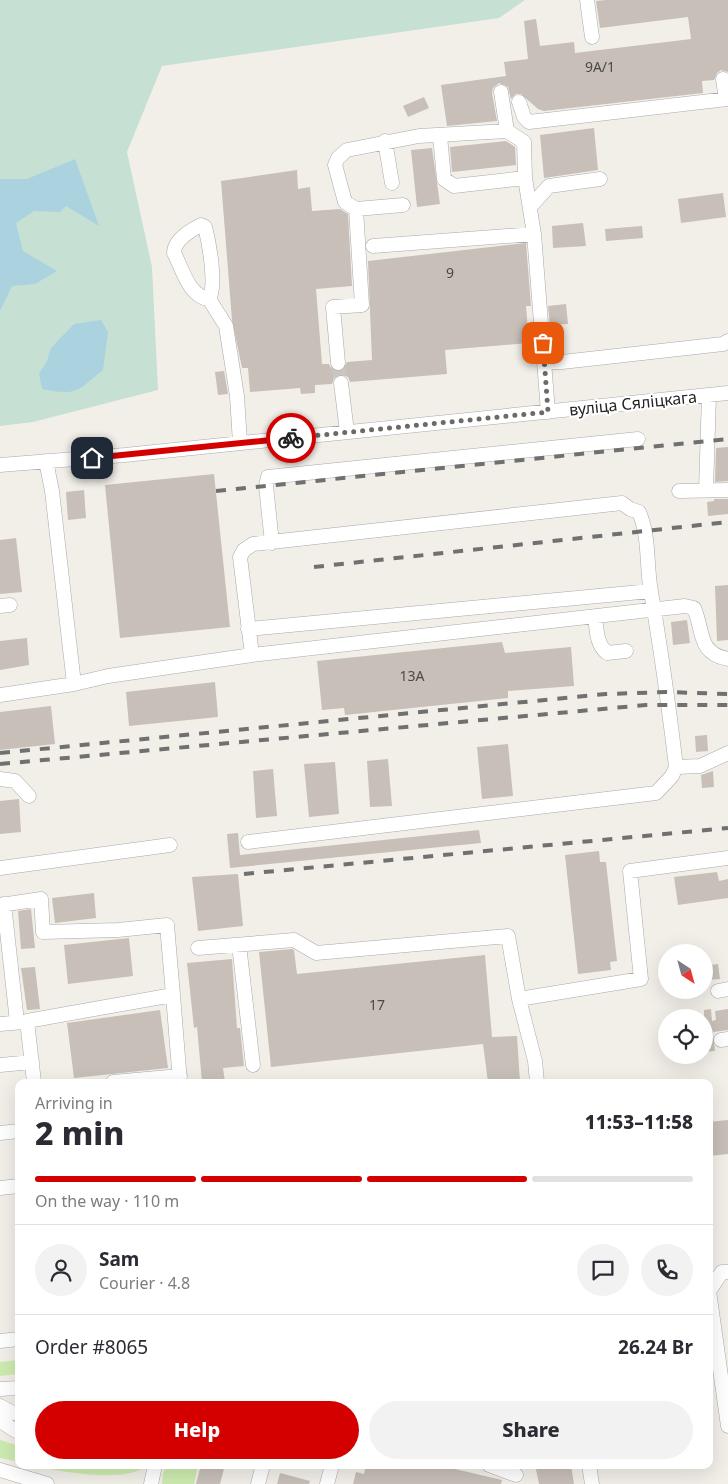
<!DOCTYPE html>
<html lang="en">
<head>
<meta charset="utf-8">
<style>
	body { margin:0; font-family:"Noto Sans",sans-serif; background:#f2f2f3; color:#2b2b33; height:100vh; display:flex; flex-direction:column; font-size:19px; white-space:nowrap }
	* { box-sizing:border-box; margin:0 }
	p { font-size:16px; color:#7c7c81 }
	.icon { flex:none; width:28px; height:28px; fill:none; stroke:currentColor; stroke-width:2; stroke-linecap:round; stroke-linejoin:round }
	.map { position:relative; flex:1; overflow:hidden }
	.drawer { position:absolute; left:15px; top:1079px; width:698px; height:390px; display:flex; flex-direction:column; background:#fff; border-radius:10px; box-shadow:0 5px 20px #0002 }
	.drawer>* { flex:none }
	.needle { width:32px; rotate:144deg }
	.fabs { position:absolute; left:658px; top:944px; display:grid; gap:10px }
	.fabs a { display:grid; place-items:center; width:55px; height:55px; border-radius:50%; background:#fff; box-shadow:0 5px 20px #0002; font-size:25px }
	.pin { position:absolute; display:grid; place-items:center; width:42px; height:42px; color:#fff; margin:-21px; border-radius:10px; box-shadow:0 2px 8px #0006 }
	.courier { position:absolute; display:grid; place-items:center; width:50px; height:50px; margin:-25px; border:4px solid #d40000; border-radius:50%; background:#fff; color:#222; box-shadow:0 1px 6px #0007 }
	.headline em { font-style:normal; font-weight:800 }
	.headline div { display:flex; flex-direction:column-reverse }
	.headline { display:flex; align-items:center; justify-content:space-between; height:85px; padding:0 20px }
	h1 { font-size:32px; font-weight:800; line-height:38px }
	.bar { display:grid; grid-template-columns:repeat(4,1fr); gap:8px 5px; align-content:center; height:60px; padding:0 20px }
	.bar i { height:6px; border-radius:4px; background:#e1e1e2 }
	.bar .selected { background:#d40000 }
	.bar p { grid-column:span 4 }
	.line { display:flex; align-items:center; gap:12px; padding:0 20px; border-top:1px solid #e1e1e2 }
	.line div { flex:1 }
	.round { display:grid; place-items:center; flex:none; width:52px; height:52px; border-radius:26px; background:#f2f2f3 }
	.primary-button { display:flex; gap:10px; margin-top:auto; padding:10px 20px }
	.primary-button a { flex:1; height:58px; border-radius:30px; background:#d40000; color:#fff; font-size:20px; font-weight:800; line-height:58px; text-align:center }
	.primary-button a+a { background:#f2f2f3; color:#2b2b33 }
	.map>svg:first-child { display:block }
	.grass { fill:#cdebb0 }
	.wetland { fill:#c6e0d4 }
	.water { fill:#aad3df }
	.building { fill:#c7bfb8 }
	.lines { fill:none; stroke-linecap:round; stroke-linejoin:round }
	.minor-tunnel { stroke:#c8c6c1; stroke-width:14; stroke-dasharray:14 7; stroke-linecap:butt }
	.minor-casing { stroke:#a9a9a9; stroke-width:15 }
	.minor { stroke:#fff; stroke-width:14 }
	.rail { stroke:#707070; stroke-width:4; stroke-dasharray:10 10; stroke-linecap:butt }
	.done { stroke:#6b6a68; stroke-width:5; stroke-dasharray:0 9 }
	.route { stroke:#d40000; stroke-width:6 }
	.labels { text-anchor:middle; stroke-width:4.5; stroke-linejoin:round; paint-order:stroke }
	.number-label { font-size:14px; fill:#4b4948 }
	.street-label { font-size:16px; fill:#222; stroke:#fff }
</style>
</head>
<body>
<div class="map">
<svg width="728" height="1484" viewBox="0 0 728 1484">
	<rect width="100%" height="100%" fill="#f2efe9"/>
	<path class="grass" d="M19,1360V1374L0,1376V1362Z
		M0,1440L19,1446V1462L0,1458Z
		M31,1465H147C129,1484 61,1472 31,1465Z
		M168,1465H198L194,1484H162L163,1473Z"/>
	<path class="wetland" d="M0,0H525L499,18L162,66L127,152L152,267L158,390L33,422L0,426Z"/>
	<path class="water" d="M75,159L99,226L66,206L60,212L34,211L16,223L23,251L57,271L35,284L12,286L0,311V179H27Z
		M101,320L108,332L103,370C76,392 77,396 42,389L39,374L47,361L51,348L74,324Z"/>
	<path class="building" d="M606,0H728V72L721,70L717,73L714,80L702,81L703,93L544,111L538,109L521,94H516L511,99L508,87L499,83L493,88L492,93L497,121L447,126L441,85L506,76L504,62L528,59L524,21L536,19L540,46L574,42L575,53L691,39L688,17L600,28L596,1Z
		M424,97L429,108L408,117L403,106Z
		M594,128L598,170L544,178L540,135Z
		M506,141L515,147L516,165L452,172L450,147Z
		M432,148L440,204L417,207L411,150Z
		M297,170L298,189L310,187L312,211L340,209L348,214L352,286L316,289L322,364H329L331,368L338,372L343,370L347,362L372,360L368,261L526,243L531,306H526L529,343L445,350L447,374L350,382L348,377L340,374L335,376L332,384L315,385V393L301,394L300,388L250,392L248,368H242L232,320L221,181Z
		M723,193L726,217L681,223L678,199Z
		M583,223L586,246L553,248L552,226Z
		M642,226L643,238L606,241L605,229Z
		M566,304L568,324L550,325L548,306Z
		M224,371L228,394L218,395L215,372Z
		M728,447V481L715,482L716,448Z
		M214,474L230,627L120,638L105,485Z
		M84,490L86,518L68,520L66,492Z
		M714,499H728V514L708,516L707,502L714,501Z
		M16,538L22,592L0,594V540Z
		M728,585V640L717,641L715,586Z
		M687,620L690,643L673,645L671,622Z
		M27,638L29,665L0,670V641Z
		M502,642L505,653L571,647L574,686L508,691V698L345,715L344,708L322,710L317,661Z
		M215,682L218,717L129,726L126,692Z
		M51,706L55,744L0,750V712Z
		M707,735L708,751L696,752L695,736Z
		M508,744L513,796L482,799L477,747Z
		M388,759L392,806L370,807L367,761Z
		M335,762L339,814L309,817L304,764Z
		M273,769L277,816L256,818L253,771Z
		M713,771L714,787L702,788L701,775Z
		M19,799L21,832L0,834V801Z
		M479,830L481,843L230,868L227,834L238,833L240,855Z
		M599,851L600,862H606L617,961L610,962L611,970L578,974L565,855Z
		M717,872L719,881L728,879V898L678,905L674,877Z
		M238,874L243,926L198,931L192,877Z
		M94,893L96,918L55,923L52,898Z
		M31,909L35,948L21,949L18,911Z
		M129,938L133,976L68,984L64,945Z
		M292,949L294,950L297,974L485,955L492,1037L517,1036L520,1082H488L483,1044L271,1067L259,952Z
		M232,959L237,1028H240L244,1066L223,1068L225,1082H202L197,1027L194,1028L187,963Z
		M718,964L720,979L704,980V966Z
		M35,967L40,1009L27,1010L21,968Z
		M711,1009L712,1021L716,1020L715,1011L728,1009V1030L713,1032L715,1051L704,1052V1010Z
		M160,1010L168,1068L74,1078L67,1023Z
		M728,1120V1154L709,1156V1122Z
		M201,1465H225L220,1484H196Z
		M366,1465H438L502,1480L501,1484H353L356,1472L364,1474Z
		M535,1465H571L574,1484H539Z
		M280,1473L310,1481L309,1484H277Z"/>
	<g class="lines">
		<path class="minor-tunnel" d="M338,363L341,383"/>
		<g class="minor-casing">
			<path id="minor" d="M587,0L592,37
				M723,79L726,99
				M501,92L507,131
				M519,102L524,117L529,122L728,99
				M440,136L444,179L454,186L525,178
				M385,141L392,183
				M403,205L356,209L345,202L335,165L338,158L347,150L419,136L507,131L524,142L525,178L534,234L548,412
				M530,207L549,186L600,179
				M373,246L534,234
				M209,299C217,286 209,242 205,227L201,225C191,230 174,240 174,253C182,268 189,297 209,299L226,326L237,396L240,443
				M544,362H562L723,344L728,341
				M338,363L333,307L362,305L356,209
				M341,383L347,432
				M46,461L52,491L74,684L108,676L252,655L685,606L694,608C704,631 697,653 728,659
				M0,465L125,455L728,393
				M706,490L709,395
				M679,491L728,490
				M272,543L266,486L268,477L638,439
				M0,606L10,605
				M595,617C597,630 596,644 607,653L626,651
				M248,629L651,591
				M0,695L74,684
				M676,767L700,766L728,753
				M0,779L15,781L29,796
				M248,842L656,793L672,776L676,767C669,708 661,650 651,592C646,565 650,538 639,512L630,509L622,503L253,544L244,550L240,557L252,655
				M0,868L170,845
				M4,904L17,1022
				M0,905L41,899L43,932L118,930L167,925L173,995
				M239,945L253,1065
				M198,948L294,940L316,953L508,936L519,999L535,1061L537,1082
				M718,991L728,989
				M519,999L641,979L630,871L728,858
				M0,1024L24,1022
				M721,1040L728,1039
				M0,1065L32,1062
				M34,1082L27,1021L173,995L180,1082
				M113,1082L180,1076
				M0,1133L19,1131
				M0,1188L19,1186
				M709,1291L728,1426
				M709,1291L722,1272H728
				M0,1341L19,1339
				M0,1389L19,1388
				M0,1406L13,1413
				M0,1421L16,1431
				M489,1465L516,1475
				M589,1465L592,1484
				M0,1470L47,1484
				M151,1484L155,1465
				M258,1484L263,1465
				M327,1484L332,1465"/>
		</g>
		<use href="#minor" class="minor"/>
		<path class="rail" d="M216,491L728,439
			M314,567L728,522
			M0,753L606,694L666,692L728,694
			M0,764L646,705H728
			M244,874L728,828"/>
	</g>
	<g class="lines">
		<path class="done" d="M291,438L548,412L543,343"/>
		<path class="route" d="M92,458L291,438"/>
	</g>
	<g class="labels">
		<g class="number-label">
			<text x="600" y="72">9А/1</text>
			<text x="450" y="278">9</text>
			<text x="412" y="681">13А</text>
			<text x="377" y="1010">17</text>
		</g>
		<g class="street-label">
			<text transform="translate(633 403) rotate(-6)" y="6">вуліца Сяліцкага</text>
		</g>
	</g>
</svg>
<div class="fabs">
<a><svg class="needle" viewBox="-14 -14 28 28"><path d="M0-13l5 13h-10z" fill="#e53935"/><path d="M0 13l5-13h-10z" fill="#7c7c81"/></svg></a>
<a><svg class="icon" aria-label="locate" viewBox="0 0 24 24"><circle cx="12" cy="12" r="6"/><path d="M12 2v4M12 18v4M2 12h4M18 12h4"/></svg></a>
</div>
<div class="pin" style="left:543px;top:343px;background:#ea580c"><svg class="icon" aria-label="bag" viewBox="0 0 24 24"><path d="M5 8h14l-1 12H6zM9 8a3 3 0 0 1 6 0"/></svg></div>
<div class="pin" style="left:92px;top:458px;background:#1f2937"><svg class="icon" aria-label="home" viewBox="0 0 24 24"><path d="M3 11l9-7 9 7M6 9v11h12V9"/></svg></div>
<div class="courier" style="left:291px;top:438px"><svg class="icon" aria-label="bike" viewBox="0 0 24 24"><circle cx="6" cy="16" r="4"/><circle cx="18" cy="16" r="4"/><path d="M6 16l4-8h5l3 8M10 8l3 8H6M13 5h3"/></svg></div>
<section class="drawer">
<div class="headline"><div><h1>2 min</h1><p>Arriving in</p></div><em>11:53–11:58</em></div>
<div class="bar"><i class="selected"></i><i class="selected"></i><i class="selected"></i><i></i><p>On the way · 110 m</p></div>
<div class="line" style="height:90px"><a class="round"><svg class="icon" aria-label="person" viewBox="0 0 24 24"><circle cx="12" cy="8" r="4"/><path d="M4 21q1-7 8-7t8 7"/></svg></a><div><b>Sam</b><p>Courier · 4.8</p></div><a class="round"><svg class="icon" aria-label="chat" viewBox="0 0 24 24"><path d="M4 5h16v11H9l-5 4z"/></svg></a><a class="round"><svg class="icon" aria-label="phone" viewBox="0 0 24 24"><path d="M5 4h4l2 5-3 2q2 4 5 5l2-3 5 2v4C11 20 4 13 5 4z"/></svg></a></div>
<div class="line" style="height:65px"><div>Order #8065</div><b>26.24 Br</b></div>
<div class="primary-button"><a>Help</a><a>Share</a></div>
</section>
</div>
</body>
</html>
